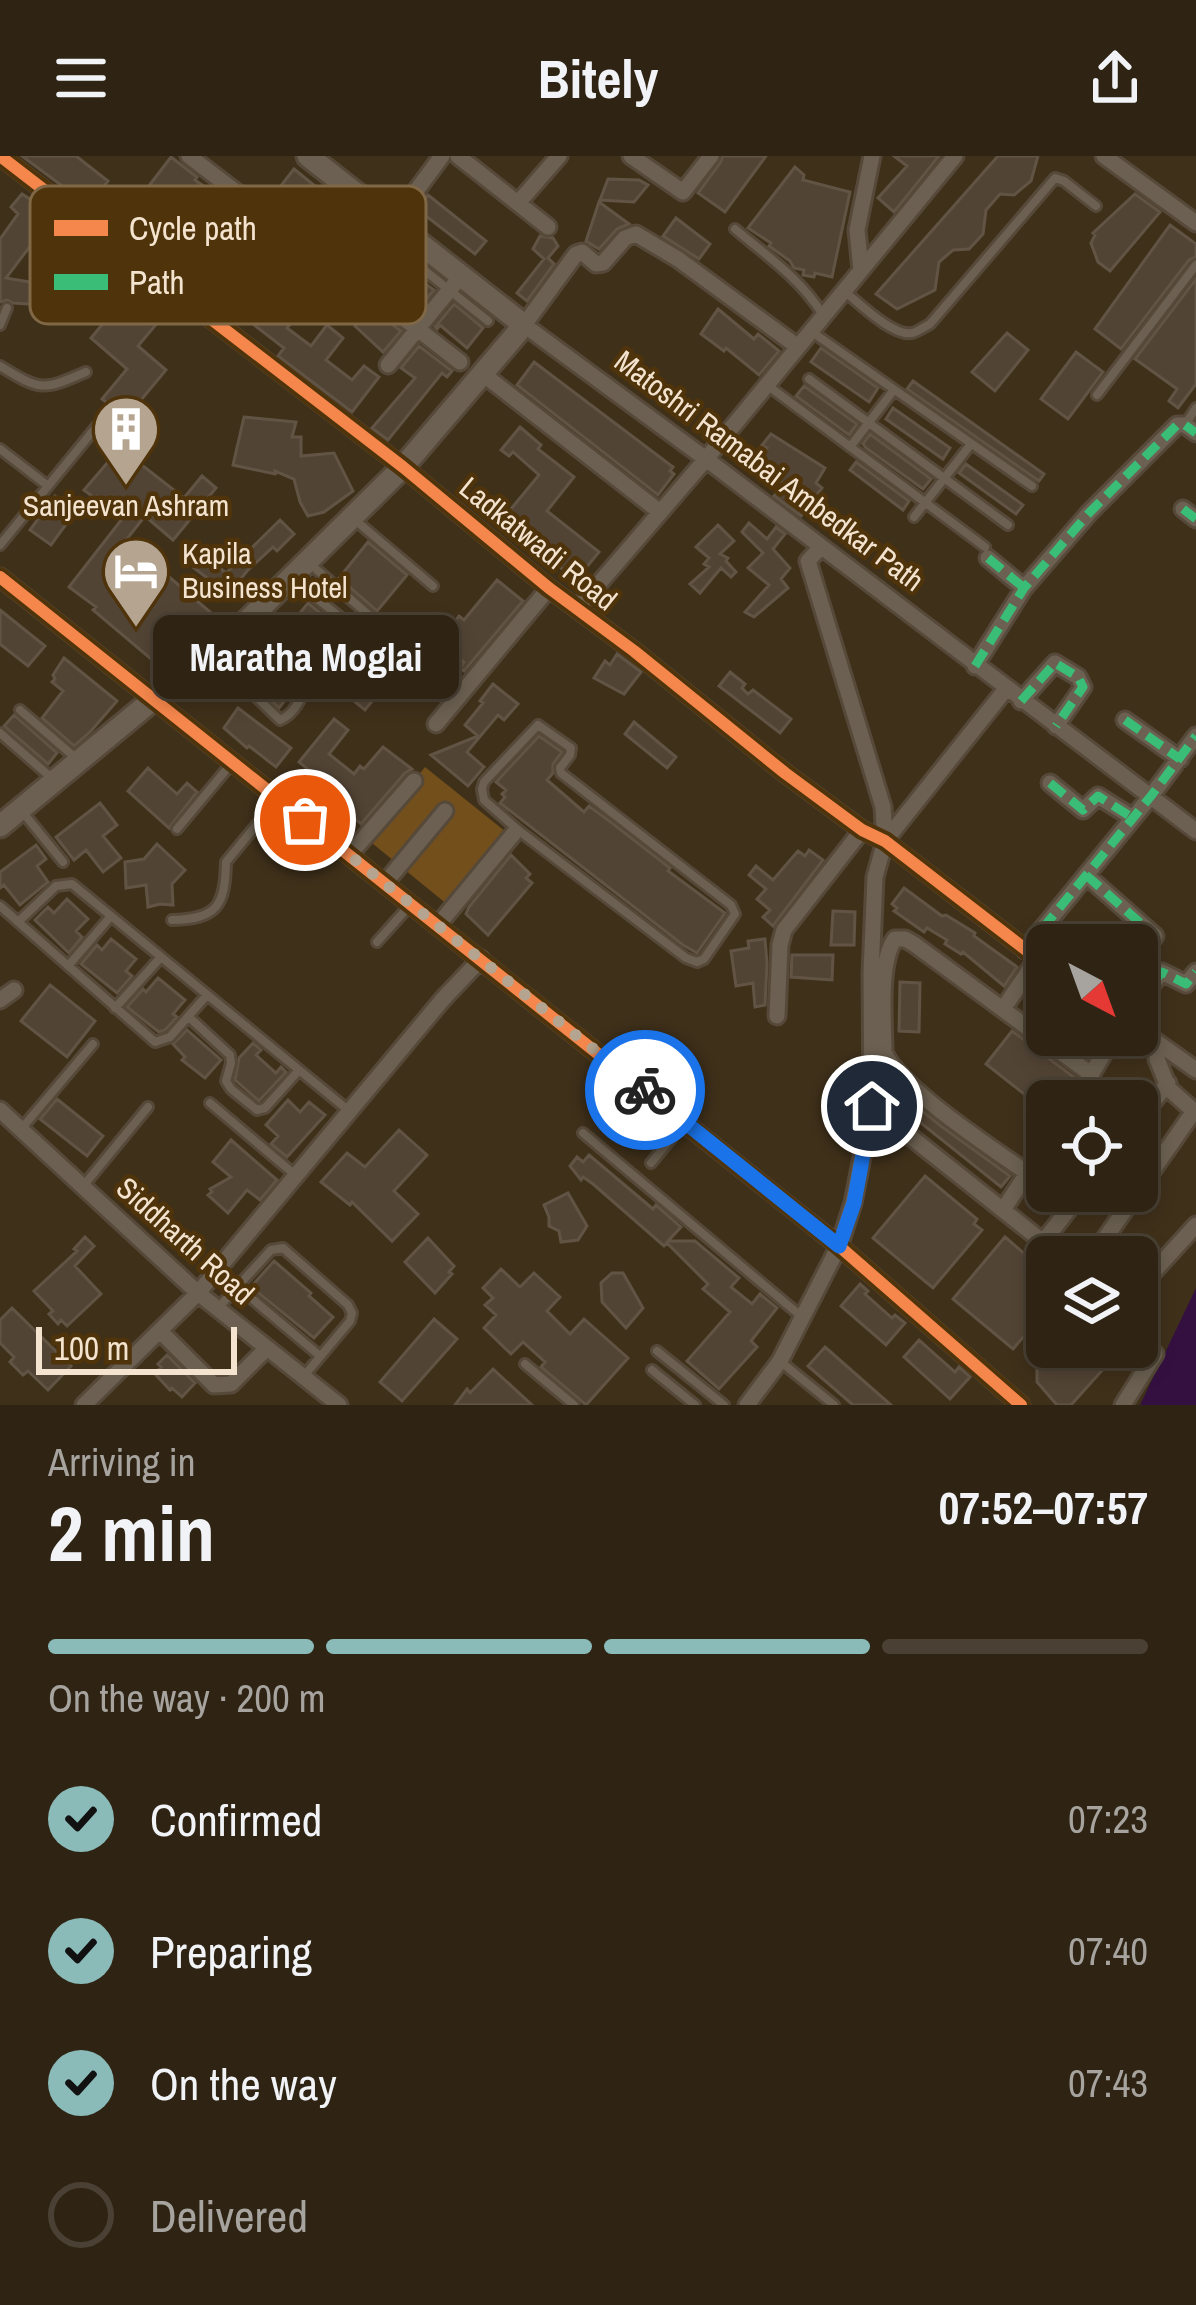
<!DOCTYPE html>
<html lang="en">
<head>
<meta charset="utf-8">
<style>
	body { margin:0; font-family:"Archivo Narrow",sans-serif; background:#3b3022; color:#f1f3f6; height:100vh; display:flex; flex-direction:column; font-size:45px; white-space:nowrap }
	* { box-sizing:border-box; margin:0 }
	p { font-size:39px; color:#a7a4a0 }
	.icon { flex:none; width:66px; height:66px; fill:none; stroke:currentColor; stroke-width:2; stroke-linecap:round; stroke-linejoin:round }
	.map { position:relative; height:1249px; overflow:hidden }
	.panel { display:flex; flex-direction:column; background:#2f2414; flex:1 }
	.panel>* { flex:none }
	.needle { width:78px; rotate:139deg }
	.buttons { position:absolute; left:1026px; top:768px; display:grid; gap:24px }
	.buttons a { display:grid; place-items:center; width:132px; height:132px; border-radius:18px; background:#2f2414; box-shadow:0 6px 18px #0003,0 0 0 3px #4a4134; font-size:60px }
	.scale { position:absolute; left:36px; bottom:30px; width:201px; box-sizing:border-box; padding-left:12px; border:6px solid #f4e3ce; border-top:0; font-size:33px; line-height:42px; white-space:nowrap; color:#f4e3ce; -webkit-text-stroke:9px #4e330b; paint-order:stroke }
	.pin { position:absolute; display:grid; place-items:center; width:102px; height:102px; color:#fff; margin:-51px; border:6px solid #fff; border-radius:50%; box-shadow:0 3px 12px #0007 }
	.courier { position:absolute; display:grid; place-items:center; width:120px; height:120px; margin:-60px; border:9px solid #1a73e8; border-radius:50%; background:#fff; color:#222; box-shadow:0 3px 15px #0007 }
	.bubble { position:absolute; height:84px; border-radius:18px; background:#2f2414; box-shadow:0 6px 18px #0003,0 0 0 3px #4a4134; font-size:39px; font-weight:800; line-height:84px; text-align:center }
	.overview em { font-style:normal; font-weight:800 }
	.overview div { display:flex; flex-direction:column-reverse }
	.overview { display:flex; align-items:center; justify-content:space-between; height:204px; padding:0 48px }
	h1 { font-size:78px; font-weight:800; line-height:90px }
	.bar { display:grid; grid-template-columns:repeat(4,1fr); gap:18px 12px; align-content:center; height:144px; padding:0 48px }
	.bar i { height:15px; border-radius:9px; background:#4a4134 }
	.bar .on { background:#8bbbb9 }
	.bar p { grid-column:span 4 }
	ol { padding:0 48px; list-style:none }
	li { display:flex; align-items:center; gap:36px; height:132px }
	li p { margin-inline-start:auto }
	li .icon { padding:12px; border-radius:50%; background:#8bbbb9; color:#111; stroke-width:4 }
	li:last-child { color:#a7a4a0 }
	li i { width:66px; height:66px; border:6px solid #4a4134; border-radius:50% }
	header { display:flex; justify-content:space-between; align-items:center; height:156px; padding:0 48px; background:#2f2414; font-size:54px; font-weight:800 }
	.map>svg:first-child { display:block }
	.green { fill:#734f1b }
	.water { fill:#341040 }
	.building { fill:#524435; stroke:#625444; stroke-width:3; fill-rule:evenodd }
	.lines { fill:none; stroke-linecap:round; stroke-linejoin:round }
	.lane-casing { stroke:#564939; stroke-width:14 }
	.street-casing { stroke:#564939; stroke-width:21 }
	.secondary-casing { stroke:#564939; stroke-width:27 }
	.lane { stroke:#6b6051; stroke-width:8 }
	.street { stroke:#6b6051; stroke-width:15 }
	.secondary { stroke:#6b6051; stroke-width:21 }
	.quiet { stroke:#3abd76; stroke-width:9; stroke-dasharray:18 9; stroke-linecap:butt }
	.cycleway-casing { stroke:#4e330b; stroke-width:20 }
	.cycleway { stroke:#f5874c; stroke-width:12 }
	.done { stroke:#b5a48f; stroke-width:12; stroke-dasharray:0 21.6 }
	.route { stroke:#1a73e8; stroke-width:15 }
	.labels { text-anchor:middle; stroke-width:9; stroke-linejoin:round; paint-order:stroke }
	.street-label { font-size:30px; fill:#f4e3ce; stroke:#4e330b }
	.poi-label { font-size:30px; fill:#f4e3ce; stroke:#4e330b }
	.key { fill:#4e330b; stroke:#806846; stroke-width:3 }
	.key-label { font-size:33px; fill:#f4e3ce }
</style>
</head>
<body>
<header><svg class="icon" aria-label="menu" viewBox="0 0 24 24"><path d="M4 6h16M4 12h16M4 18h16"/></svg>Bitely<svg class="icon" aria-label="share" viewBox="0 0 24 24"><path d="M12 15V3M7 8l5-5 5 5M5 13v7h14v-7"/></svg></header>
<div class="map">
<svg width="1196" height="1249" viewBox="0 0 1196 1249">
	<rect width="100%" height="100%" fill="#3f301a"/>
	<path class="green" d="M425,611L506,676L448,749L367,683Z"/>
	<path class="water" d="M1196,1132V1249H1140Z"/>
	<path class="building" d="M22,0H76L108,25L89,50Z
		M723,0H766L725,56L698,37L720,7Z
		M894,0H939L894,56L878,42L907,10Z
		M998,0H1038L1031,25L1014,39L1000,38L986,54L983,78L969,93L953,94L939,106L935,134L897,153L876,138Z
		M171,1L197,21L195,24L238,54L228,69L175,31L165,44L148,31Z
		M795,11L804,19L803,24L850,36L832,121L815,117L814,121L803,119L804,114L794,112L790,105L769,90L771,87L748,72Z
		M294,13L337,48L331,55L383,93L364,118L326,90L330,85L273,40Z
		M608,23L639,24L648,29L634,46L600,44Z
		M22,38L53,58L46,68L61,81L81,84L75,151L13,147L7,144L0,146V83L18,58L11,51ZM34,85L56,104L53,130L6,122Z
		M1135,38L1160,56L1110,115L1098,106L1091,87L1095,79L1093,77Z
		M428,39L486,85L475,98L417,53Z
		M599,46L629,68L617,73L599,93L586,85Z
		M676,62L710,88L699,103L663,80Z
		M1170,69L1196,88V101L1189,104L1121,193L1095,173Z
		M540,80L553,82L558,90L548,102L554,108L527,145L517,137L544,103L533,93Z
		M209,98L296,161L287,172L311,190L327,169L343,182L326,204L352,224L364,210L379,221L352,256L278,200L284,192L231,151L217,141L215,144L191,122Z
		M406,114L434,134L416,156L388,135Z
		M1196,123V228L1178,252L1169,245L1177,233L1135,203Z
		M120,124L163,160L138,190L166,214L126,262L102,243L127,213L91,182L106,164L101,159L115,144L108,138Z
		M454,148L483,172L467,192L440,169L437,173L435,171Z
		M371,152L401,175L383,196L355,170Z
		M718,153L754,183L758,178L779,195L759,219L726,192L724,195L701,178Z
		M1007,177L1028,194L995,235L972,216Z
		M419,190L452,215L447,221L442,217L388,284L372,272L415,222L401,212Z
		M821,192L878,232L869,246L811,206Z
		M1076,196L1103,216L1068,263L1041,243Z
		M534,206L673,311L670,315L674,318L658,339L517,229Z
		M913,225L1044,318L1039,325L907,233Z
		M804,230L857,268L849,279L796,240Z
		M893,252L950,292L943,303L886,263Z
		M244,261L296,266L292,281H301V300L334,297L353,335L324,356L308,360L300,346L294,323L275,315V318L233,309Z
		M520,271L541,289L538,293L574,321L547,355L599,396L576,424L501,365L539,319L513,296L509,300L501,294Z
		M771,278L825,312L816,327L822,332L801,360L774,340L784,328L760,314L756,319L748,312L767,292L762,289Z
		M870,278L931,323L923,333L866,292L863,288Z
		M120,292L184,342L202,320L216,332L173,384L145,360L126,384L210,456L166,509L161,504L157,508L93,454L96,451L69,431L122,363L84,334Z
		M856,306L909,345L903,354L850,314Z
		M966,308L1023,349L1016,358L959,317Z
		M55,340L75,356L51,389L30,374Z
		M280,364L294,378L277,395L273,391L248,414L228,438L194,412L204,399L226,417Z
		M749,367L767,383L776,371L785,378L773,393L790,412L781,423L788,432L754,461L745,456L769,429L748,412L763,397L742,376Z
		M718,369L734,385L720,398L728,402L726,405L736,416L731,421L721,412L700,437L690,428L709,411L704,408L709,402L696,391Z
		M368,386L407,419L377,455L339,422Z
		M497,424L523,445L464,515L460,512L464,506L438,486L459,460L464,464Z
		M308,447L395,517L365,554L278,484Z
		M0,454L45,490L28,510L0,488Z
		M617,498L641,516L624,538L594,522L605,505L610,509Z
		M261,501L296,530L279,552L246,520Z
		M64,502L117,545L91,575L74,590L42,562L63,535L52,526L55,523L53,519Z
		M730,516L745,528L742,532L748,538L753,534L791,563L780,577L719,530Z
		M493,528L518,548L504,564L498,559L467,596L484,611L468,630L431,599L478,580L465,569L483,547L480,545Z
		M238,552L291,592L276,611L249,590L247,592L224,572Z
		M14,559L57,597L48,608L4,570Z
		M334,563L348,574L329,598L354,618L360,610L364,613L383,591L412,613L405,617L361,668L332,643L337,637L299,606Z
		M634,566L676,601L667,612L625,578Z
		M539,580L562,596L553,608V617L547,624L584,656L589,650L612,667L670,712L668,715L725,757L697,797L683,789L500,647L505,641L502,638L506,634L496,626Z
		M148,612L177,638L187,627L197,636L169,672L128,635Z
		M100,647L117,669L103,680L121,702L103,716L86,694L74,704L56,681Z
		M157,688L185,714L172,728L173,749L160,748L148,751L146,729L126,732L125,706L144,703Z
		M36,689L46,703L37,710L48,726L20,749L4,729L0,732V716Z
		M809,694L823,704L773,770L763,761L770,754L757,743L766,733L749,719L756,710L773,724L798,695L805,700Z
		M511,699L530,718L526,722L532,727L488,779L466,758L469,751Z
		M904,732L942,760L946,759L975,777L974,780L1017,811L1004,830L963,796L961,798L945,788L947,784L927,772L924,776L894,755L897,752L892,748Z
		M67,743L88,763L76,775L82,781L69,797L35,764L48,751L54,757Z
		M833,755L855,756L854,789H831Z
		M111,783L136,803L126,815L132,820L117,837L81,808L97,789L102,794Z
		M765,783L767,807L765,849L755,851L753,827L736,830L731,795L749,792L748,785Z
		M792,799H833L832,824L791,821Z
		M158,822L185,844L173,858L177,861L165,874L159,876L127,851L143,833L146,836Z
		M900,826L920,827L919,876L899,875Z
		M50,829L95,865L67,901L21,865Z
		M187,874L221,904L205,922L182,904L185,901L173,888Z
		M1012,875L1075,922L1063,945H1047V956L986,908Z
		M253,887L261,894L256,899L276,917L281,911L286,916L259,945L235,924L239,902Z
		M905,941L941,970L1010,1020L1001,1031L916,963L914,964L897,951Z
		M57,943L103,980L87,1000L40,963Z
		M288,944L300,956L309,946L325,959L287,1001L271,988L278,980L266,969Z
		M399,974L427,999L394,1035L418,1058L392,1085L352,1046L350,1049L321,1026L347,997L365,1011Z
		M231,984L277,1024L260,1044L247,1034L228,1057L208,1039L212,1036L210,1033L231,1021L213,1006Z
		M589,999L653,1053L656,1049L681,1071L668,1085H695L739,1122L731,1131L752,1148L760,1138L777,1152L751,1185L757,1191L719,1233L687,1205L730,1156L703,1133L708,1128L667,1087L664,1090L593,1028L583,1021L581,1024L570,1010L577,1001L583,1006Z
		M925,1020L977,1063L974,1068L982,1074L933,1132L873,1082Z
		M568,1037L587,1070L578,1084L561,1086L559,1075L549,1070V1061L544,1049Z
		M85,1081L94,1090L75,1110L101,1138L67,1170L61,1164L58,1168L49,1158L53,1155L34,1135L77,1095L74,1093Z
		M1005,1081L1047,1117V1153L1013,1193L953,1143Z
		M428,1082L454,1110L449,1116L452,1118L435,1137L405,1106Z
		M274,1105L311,1137L309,1140L333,1161L314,1182L251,1131Z
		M501,1113L520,1131L534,1117L560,1141L547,1155L570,1178L584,1163L628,1202L586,1249L541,1211L545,1206L523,1186L511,1198L484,1172L496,1159L485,1149L493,1142L483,1132Z
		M612,1117H623L643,1152L626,1172L602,1146L601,1127Z
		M860,1128L868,1135L865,1138L892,1162L895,1159L905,1167L886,1189L841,1150Z
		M12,1152L71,1210L48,1234L28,1215L23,1219L10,1206L14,1201L0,1187V1164Z
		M434,1163L457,1183L402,1245L380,1226Z
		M919,1184L955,1216L959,1211L970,1221L950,1243L904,1201Z
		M825,1191L891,1249H853L808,1210Z
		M1055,1191H1123L1071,1249H1057L1037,1226V1209Z
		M167,1199L195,1227L182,1241L172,1232L170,1234L155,1218L161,1211L158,1208Z
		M493,1213L532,1249H455L467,1233L470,1237Z"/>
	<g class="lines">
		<g class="lane-casing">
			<path id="lane" d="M735,73C767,100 801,123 823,159
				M414,106L488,165
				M844,135C859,147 893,181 912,177C915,177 926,170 930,168L1055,22L1064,25L1096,50
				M0,169L7,152
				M812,176L1032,330
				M0,210C41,235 42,235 86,216
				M809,223L1008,369
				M767,229L985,391
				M1097,239L1196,109
				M1185,269L1196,252
				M850,291L893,235
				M0,293L48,330
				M914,361L971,288
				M355,364L433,430
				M0,389L97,270
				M309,407L387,475
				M299,417L310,437L401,510
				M212,498L280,564C293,559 305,540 304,526L242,471
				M229,514L258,485
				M20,554L78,604
				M538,569L571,592L570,599L560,612L561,617L731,749L735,758L704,803L697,806L686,802L518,674L484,644L482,633L484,626Z
				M0,577L54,624
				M21,654L63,706
				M177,673L231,608
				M0,750L155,886L170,881L207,839
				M172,764C218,763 225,749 226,706L277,644
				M18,766L56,730L72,728L348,954
				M377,786L410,749
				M68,810L111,760
				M115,852L161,801
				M190,862L230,899L231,907L226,925L231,933L257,954L265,952L299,914
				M210,947L294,1018
				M22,972L93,888
				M583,977L802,1161
				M651,1007L684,967
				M84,1029L148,951
				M238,1131L320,1200
				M218,1152L271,1094L283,1092L348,1149L352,1157L350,1165L304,1220
				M657,1195L724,1249
				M781,1206L834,1249
				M525,1208L574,1249
				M652,1214L695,1249"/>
		</g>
		<g class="street-casing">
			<path id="street" d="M0,0L403,311L549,432L634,495L785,617L862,674L885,685L1047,810
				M189,0L370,138L415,84
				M458,0L548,71
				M631,0L683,36L711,0
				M1104,0L1196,67
				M518,47L559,0
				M393,66L442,0
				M223,95L256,51
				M861,114L857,74L872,0
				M378,142L460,206
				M798,191L678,103L636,78L625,82L603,107L596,108L582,96L576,98L524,169L706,303L1196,675
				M388,209L461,120
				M483,218L660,356
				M1183,353L1196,363
				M988,402L1024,432
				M0,421L839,1090L1021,1249
				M578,452L706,303L955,0
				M975,510L1024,432L1089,357L1177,269H1185L1196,277
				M1021,545L1055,507L1078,521L1083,531L1056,570
				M1125,564L1180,603
				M436,568L549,432
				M1050,627L1083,654L1098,640L1133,662
				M885,685L1006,533
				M349,699L414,625
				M1086,719L1155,780L1137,803
				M385,727L445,655
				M438,769L515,676
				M1025,794L1151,640L1196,580
				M0,844L14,834
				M1137,847L1162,816L1186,828L1196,816
				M1003,853L1037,803
				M777,860L780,789L784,774L862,674
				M1137,872L1196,914
				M1075,945L1115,879
				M872,950L1062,1101
				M0,954L198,1137L339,1249
				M1137,966L1168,927
				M1027,1017C992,992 899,932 884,896C884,867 878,806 895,783H905L914,788L1092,919
				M1003,1054L1047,987
				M1043,1086L1083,1035
				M1092,1101L1194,955L1169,933L1157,903L1158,888
				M1137,1134L1196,1069
				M160,1175L214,1229L231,1228L266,1193
				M84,1249L198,1137L443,843L481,803
				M747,1249L780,1205L839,1090L853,1047L872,950L871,817L875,721L885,685L883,651L808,405L821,391
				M1123,1249L1155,1198L1137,1186"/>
		</g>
		<g class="secondary-casing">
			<path id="secondary" d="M0,670L241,471L403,311L524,169L308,0"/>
		</g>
		<use href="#lane" class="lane"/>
		<use href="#street" class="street"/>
		<use href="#secondary" class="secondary"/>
		<path class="quiet" d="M1183,353L1196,363
			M988,402L1024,432
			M975,510L1024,432L1089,357L1177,269H1185L1196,277
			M1021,545L1055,507L1078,521L1083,531L1056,570
			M1125,564L1180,603
			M1050,627L1083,654L1098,640L1133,662
			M1086,719L1155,780L1137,803
			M1025,794L1151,640L1196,580
			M1137,847L1162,816L1186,828L1196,816"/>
		<g class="cycleway-casing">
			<path id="cycleway" d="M0,0L403,311L549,432L634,495L785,617L862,674L885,685L1047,810
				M0,421L839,1090L1021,1249"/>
		</g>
		<use href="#cycleway" class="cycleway"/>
	</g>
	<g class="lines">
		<path class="done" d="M305,664L645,934"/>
		<path class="route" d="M645,934L839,1090L854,1047L872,950"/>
	</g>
	<defs>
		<g id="building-pin" transform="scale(3.45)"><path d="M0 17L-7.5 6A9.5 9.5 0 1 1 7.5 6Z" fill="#b5a48f" stroke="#4e330b"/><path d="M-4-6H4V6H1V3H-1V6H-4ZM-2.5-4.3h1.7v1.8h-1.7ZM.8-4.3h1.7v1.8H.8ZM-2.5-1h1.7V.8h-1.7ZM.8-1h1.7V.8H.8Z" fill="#fff"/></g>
		<g id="hotel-pin" transform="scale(3.45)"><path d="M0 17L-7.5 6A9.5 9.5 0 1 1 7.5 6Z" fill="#b5a48f" stroke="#4e330b"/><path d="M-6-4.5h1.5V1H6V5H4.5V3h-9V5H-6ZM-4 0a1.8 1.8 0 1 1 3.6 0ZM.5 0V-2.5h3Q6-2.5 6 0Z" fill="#fff"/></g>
	</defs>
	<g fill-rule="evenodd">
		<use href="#building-pin" x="126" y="273"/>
		<use href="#hotel-pin" x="136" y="415"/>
	</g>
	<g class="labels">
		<g class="street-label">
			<text transform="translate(769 315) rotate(37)" y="10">Matoshri Ramabai Ambedkar Path</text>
			<text transform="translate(538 388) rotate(39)" y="10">Ladkatwadi Road</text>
			<text transform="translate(185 1085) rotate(42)" y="10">Siddharth Road</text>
		</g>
		<g class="poi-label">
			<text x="126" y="360">Sanjeevan Ashram</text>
			<text x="182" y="408" text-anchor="start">Kapila<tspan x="182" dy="34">Business Hotel</tspan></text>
		</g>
	</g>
	<rect x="30" y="30" width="396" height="138" rx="18" class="key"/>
	<rect x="54" y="64" width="54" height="16" fill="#f5874c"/>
	<rect x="54" y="118" width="54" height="16" fill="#3abd76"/>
	<g class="key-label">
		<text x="129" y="84">Cycle path</text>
		<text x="129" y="138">Path</text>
	</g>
</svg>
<div class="buttons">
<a><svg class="needle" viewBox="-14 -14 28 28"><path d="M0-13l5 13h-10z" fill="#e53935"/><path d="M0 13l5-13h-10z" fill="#a7a4a0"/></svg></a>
<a><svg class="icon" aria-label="locate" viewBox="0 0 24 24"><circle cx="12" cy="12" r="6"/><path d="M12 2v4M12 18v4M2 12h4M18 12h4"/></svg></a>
<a><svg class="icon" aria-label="layers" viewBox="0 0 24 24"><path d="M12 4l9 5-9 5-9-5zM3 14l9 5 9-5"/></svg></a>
</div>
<div class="scale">100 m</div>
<div class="pin" style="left:305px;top:664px;background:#ea580c"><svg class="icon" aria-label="bag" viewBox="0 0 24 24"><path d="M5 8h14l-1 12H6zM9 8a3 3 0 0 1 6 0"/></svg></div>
<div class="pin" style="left:872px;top:950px;background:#1f2937"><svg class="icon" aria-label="home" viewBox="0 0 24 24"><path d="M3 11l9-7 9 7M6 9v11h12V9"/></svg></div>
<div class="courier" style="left:645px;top:934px"><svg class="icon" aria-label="bike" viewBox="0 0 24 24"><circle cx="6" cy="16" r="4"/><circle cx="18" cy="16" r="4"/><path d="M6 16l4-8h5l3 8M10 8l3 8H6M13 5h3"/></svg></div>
<div class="bubble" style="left:153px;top:459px;width:306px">Maratha Moglai</div>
</div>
<section class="panel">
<div class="overview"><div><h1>2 min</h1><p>Arriving in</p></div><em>07:52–07:57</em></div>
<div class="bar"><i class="on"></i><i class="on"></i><i class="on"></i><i></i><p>On the way · 200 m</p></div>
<ol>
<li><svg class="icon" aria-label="check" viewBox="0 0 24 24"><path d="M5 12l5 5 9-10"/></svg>Confirmed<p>07:23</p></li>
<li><svg class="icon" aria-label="check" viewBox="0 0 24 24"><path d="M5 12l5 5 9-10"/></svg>Preparing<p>07:40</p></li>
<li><svg class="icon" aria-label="check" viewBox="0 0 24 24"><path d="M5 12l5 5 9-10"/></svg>On the way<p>07:43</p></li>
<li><i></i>Delivered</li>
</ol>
</section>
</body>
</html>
